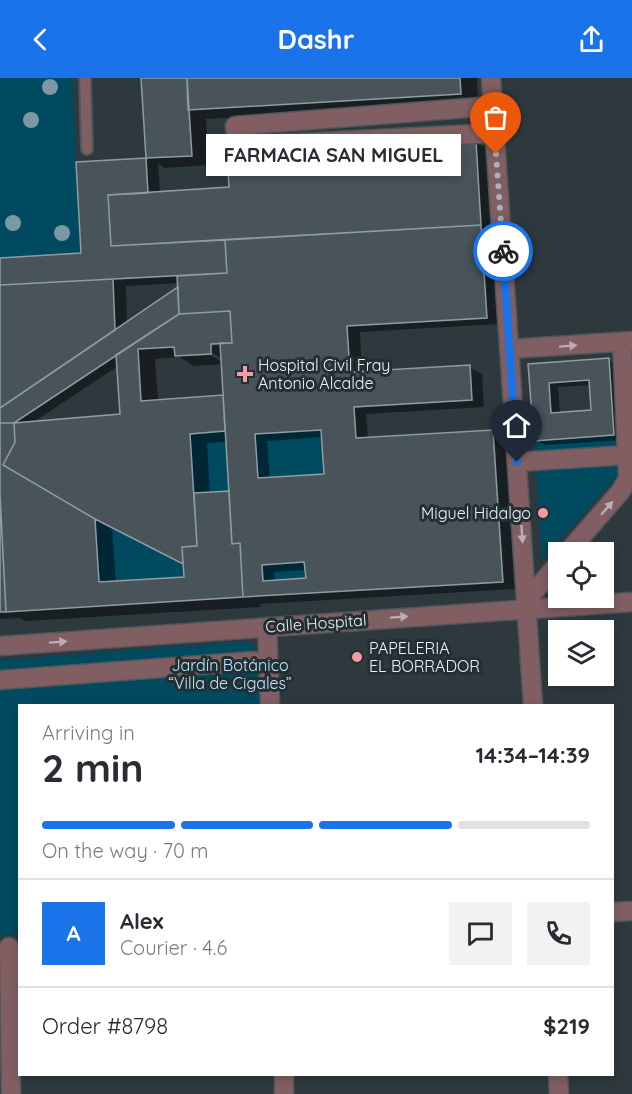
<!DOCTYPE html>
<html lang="en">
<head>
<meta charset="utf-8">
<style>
	body { margin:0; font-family:Quicksand,sans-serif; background:#f2f2f3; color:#2b2b33; height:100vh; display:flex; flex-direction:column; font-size:22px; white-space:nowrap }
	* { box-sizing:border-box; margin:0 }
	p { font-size:20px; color:#7c7c81 }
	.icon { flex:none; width:33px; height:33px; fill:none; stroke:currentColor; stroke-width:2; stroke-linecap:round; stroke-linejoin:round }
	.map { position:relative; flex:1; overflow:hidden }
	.details { position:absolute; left:18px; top:626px; width:596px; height:372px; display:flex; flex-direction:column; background:#fff; border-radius:0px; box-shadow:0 3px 9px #0003 }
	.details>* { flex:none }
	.controls { position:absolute; left:548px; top:464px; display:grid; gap:12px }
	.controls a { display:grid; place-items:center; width:66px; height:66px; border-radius:0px; background:#fff; box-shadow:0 3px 9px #0003; font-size:30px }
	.pin { position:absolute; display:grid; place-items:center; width:51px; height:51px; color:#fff; margin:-62px -26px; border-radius:50% 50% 50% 0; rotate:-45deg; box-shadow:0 0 6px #0007 }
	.pin .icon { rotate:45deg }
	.courier { position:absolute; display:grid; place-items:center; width:60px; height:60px; margin:-30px; border:4px solid #1a73e8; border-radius:50%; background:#fff; color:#222; box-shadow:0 2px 8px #0007 }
	.bubble { position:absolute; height:42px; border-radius:0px; background:#fff; box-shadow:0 3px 9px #0003; font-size:20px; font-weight:800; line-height:42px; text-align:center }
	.headline em { font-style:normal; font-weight:800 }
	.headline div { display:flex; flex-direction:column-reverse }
	.headline { display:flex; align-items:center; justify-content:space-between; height:102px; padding:0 24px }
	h1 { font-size:39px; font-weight:800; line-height:45px }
	.bar { display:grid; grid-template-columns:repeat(4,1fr); gap:9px 6px; align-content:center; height:72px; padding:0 24px }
	.bar i { height:8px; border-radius:4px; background:#e1e1e2 }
	.bar .current { background:#1a73e8 }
	.bar p { grid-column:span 4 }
	.line { display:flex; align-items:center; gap:15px; padding:0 24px; border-top:2px solid #e1e1e2 }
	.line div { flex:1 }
	.round { display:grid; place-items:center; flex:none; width:63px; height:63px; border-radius:0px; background:#f2f2f3 }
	header { display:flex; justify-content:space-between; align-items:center; height:78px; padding:0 24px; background:#1a73e8; color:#fff; font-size:27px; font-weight:800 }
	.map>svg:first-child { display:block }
	.green { fill:#004a60 }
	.shadow { fill:#0007; fill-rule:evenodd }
	.building { fill:#48545a; stroke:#8f9da2; stroke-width:1.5; fill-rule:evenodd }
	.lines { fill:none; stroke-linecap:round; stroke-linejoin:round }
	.lane-casing { stroke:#4c575b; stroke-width:14 }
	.street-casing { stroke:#4c575b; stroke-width:21 }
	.lane { stroke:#805e62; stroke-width:10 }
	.street { stroke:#805e62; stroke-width:18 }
	.tree { fill:#7c98a4 }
	.oneway { fill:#baafb3 }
	.done { stroke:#a8b1b5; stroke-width:6; stroke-dasharray:0 10.8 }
	.route { stroke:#1a73e8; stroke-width:8 }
	.poi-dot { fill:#f49aa5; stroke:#242f34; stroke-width:2 }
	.labels { text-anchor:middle; stroke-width:6; stroke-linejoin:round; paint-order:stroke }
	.poi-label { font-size:16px; fill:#eaf2f5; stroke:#242f34; text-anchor:start }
	.street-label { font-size:16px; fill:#eaf2f5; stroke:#242f34 }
	.park-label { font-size:16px; fill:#bbe6f8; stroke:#242f34 }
</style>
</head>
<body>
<header><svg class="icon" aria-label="back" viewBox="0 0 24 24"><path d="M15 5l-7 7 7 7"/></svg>Dashr<svg class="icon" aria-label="share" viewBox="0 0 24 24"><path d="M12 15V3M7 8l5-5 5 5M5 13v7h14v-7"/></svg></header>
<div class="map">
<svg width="632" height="1016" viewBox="0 0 632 1016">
	<rect width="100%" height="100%" fill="#2e393e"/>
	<path class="green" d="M0,0H72L81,175L0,180Z
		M321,352L324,396L258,400L255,356Z
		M225,353L229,413L194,415L190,356Z
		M614,357L618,397L542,482L534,363Z
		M95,441L183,486L184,499L99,504Z
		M304,484L306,500L263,503L262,487Z
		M249,563L264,578L266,627H20L19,856L0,857V582Z"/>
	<path class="shadow" d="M142,0H477L478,26L206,41L209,87L165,90L158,86L160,115L230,111L476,64L493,74L499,246L360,254L362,295L469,289L482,296L484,329L366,336L368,361L493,354L506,361L515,511L260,526L261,529L25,543L20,540L0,541V181L83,177L77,86L148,82ZM179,205L177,211L127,245L126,208ZM222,264V267L203,268V265ZM206,271L223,281V284L204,274ZM179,279L194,288L223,286L225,318L158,323L155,281ZM118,288L121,338L32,345ZM323,359L325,397L270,401L267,363ZM227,364L230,414L210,416L207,365ZM112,449L185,487V500L116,505ZM307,492V501L275,503L274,494Z
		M609,282L619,288L624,362L545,367L535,362L530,287ZM590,307L592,334L560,336L558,309Z"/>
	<path class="building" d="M141,0H187L192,78L146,80Z
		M187,0H460L461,16L188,32Z
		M476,63L481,147L111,168L108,117L229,109L227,77Z
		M146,80L148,115L108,117L111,168L225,162L227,195L0,207V180L81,175L76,84Z
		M481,147L487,240L347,248L350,294L470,287L472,322L354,329L356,360L493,352L503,504L243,519L240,465L232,466L220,265H232L230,233L179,236L177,198L227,195L225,162ZM321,352L324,396L258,400L255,356ZM304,484L306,500L263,503L262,487Z
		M113,201L115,252L0,330V207Z
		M178,209L179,236L14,345H0V330Z
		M230,233L232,265L211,266V276L175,278L174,269L138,271L141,323L223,317L225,353L190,356L197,468L182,469L183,486L95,441L3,387L15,364L14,345L120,336L116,277L179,236Z
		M609,280L614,357L534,363L528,286ZM589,302L591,332L551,335L549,305Z
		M0,345H14L15,364L3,387L95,441L99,504L184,499L182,469L197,468L194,415L229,413L232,466L240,465L243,519L6,534L0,417Z
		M0,417L6,534H0Z"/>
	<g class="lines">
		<g class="lane-casing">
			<path id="lane" d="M85,0L87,71"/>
		</g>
		<g class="street-casing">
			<path id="street" d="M491,0L533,627
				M493,28L235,48L237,68L495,55
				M510,271L632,263
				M517,384L628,377
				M568,474L621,413L628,400L622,264
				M527,522L558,486
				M267,549L270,627
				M0,568L632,524
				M0,602L254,583
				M612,834L632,833
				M9,869L11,1016
				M284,996V1016
				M558,996L559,1016"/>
		</g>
		<use href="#lane" class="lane"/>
		<use href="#street" class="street"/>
	</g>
	<g class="tree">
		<circle cx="50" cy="9" r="8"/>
		<circle cx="31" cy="42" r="8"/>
		<circle cx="13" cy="145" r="8"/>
		<circle cx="62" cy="155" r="8"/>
	</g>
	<defs><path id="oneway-solid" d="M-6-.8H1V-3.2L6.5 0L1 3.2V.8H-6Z" transform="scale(1.5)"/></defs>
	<g class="oneway">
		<use href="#oneway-solid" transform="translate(568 268) rotate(-4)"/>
		<use href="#oneway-solid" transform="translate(607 430) rotate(-49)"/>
		<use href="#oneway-solid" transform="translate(522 456) rotate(86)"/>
		<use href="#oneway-solid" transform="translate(399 539) rotate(-4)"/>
		<use href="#oneway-solid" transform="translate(58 564) rotate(-4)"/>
	</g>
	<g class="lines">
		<path class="done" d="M496,76L503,173"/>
		<path class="route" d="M503,173L517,384"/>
	</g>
	<g class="poi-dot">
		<path d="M242 287h6v6h6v6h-6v6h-6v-6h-6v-6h6z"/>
		<circle cx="543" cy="435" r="6"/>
		<circle cx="357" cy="579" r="6"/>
	</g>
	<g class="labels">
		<g class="poi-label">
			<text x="258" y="293">Hospital Civil Fray<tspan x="258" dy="18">Antonio Alcalde</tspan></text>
			<text x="531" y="441" text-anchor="end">Miguel Hidalgo</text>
			<text x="369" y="576">PAPELERIA<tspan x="369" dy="18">EL BORRADOR</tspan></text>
		</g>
		<g class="street-label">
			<text transform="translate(316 545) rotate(-4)" y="6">Calle Hospital</text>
		</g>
		<g class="park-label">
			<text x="230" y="593">Jardín Botánico<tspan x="230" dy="18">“Villa de Cigales”</tspan></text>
		</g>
	</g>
</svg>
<div class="controls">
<a><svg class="icon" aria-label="locate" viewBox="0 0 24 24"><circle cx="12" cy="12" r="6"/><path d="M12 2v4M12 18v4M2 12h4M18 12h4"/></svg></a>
<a><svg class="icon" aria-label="layers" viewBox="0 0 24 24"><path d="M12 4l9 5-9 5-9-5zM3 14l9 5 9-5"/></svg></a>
</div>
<div class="pin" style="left:496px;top:76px;background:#ea580c"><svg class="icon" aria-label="bag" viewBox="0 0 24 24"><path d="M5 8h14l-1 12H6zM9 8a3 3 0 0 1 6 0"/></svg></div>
<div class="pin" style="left:517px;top:384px;background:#1f2937"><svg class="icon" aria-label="home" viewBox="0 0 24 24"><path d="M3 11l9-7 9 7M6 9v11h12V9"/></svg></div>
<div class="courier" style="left:503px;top:173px"><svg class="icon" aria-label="bike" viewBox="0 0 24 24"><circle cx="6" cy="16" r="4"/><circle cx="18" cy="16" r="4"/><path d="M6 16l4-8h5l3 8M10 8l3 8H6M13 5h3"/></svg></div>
<div class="bubble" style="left:206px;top:56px;width:255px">FARMACIA SAN MIGUEL</div>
<section class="details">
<div class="headline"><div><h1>2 min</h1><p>Arriving in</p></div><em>14:34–14:39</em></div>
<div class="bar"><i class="current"></i><i class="current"></i><i class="current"></i><i></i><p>On the way · 70 m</p></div>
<div class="line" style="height:108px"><b class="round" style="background:#1a73e8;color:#fff">A</b><div><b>Alex</b><p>Courier · 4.6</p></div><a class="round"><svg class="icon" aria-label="chat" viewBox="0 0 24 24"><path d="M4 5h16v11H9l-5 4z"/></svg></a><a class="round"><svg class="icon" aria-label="phone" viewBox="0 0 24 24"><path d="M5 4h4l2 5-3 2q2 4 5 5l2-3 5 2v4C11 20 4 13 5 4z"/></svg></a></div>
<div class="line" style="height:78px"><div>Order #8798</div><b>$219</b></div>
</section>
</div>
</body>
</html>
